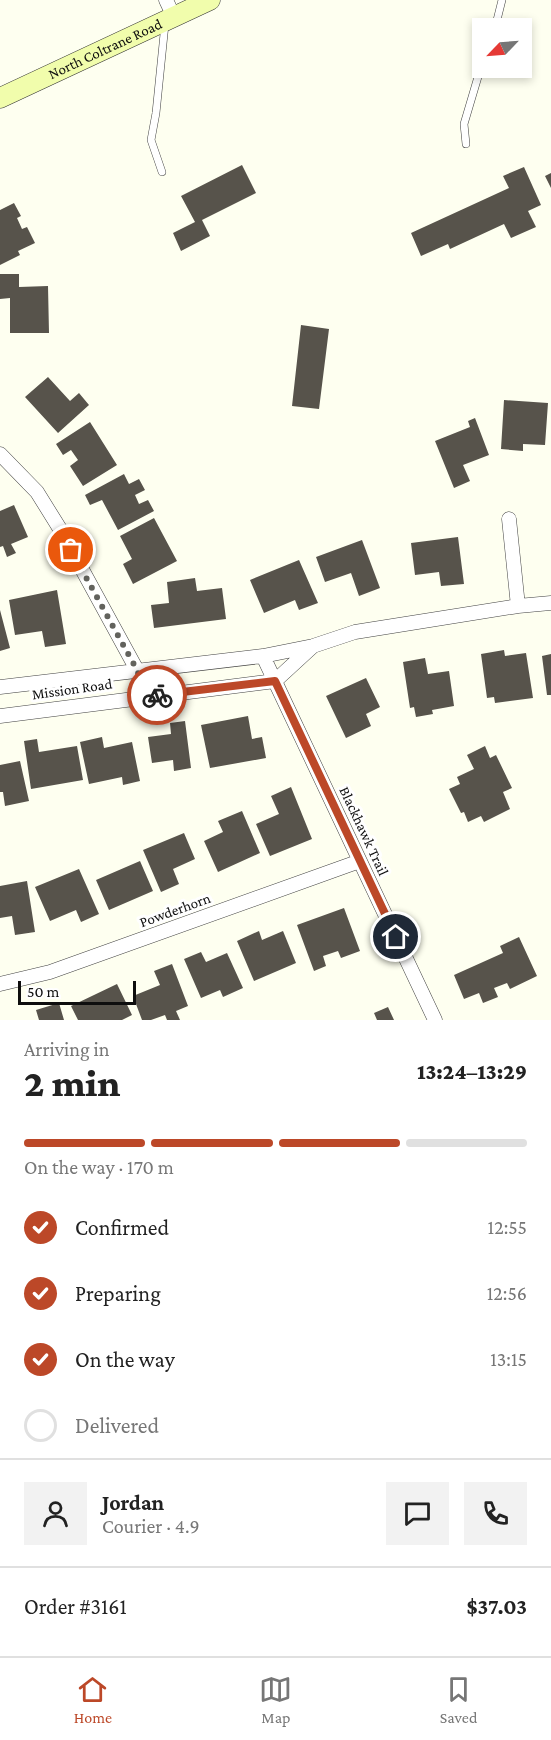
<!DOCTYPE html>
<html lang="en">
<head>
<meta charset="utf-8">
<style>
	body { margin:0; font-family:"Crimson Pro",serif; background:#f2f2f2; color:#222; height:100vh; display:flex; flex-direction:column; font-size:22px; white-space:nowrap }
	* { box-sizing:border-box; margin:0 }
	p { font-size:20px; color:#767676 }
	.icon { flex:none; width:33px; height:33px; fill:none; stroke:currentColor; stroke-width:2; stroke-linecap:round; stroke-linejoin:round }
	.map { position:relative; height:1020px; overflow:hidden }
	.panel { display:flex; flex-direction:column; background:#fff; flex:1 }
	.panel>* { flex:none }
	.needle { width:39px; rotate:245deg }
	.controls { position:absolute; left:472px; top:18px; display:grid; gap:12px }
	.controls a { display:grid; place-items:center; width:60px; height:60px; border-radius:0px; background:#fff; box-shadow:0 3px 9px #0003; font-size:30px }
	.scale { position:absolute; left:18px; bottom:15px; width:118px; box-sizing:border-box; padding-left:6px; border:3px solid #0e0e0e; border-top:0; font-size:16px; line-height:21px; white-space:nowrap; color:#0e0e0e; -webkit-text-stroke:4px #fff; paint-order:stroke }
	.pin { position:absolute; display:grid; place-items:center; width:51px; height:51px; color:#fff; margin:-26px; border:3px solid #fff; border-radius:50%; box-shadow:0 2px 6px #0007 }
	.courier { position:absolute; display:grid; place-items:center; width:60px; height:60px; margin:-30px; border:4px solid #bc4828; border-radius:50%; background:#fff; color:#222; box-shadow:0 2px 8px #0007 }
	.head em { font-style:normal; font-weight:800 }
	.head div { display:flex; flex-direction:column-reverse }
	.head { display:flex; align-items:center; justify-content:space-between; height:102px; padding:0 24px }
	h1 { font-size:39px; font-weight:800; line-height:45px }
	.bar { display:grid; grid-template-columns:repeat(4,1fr); gap:9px 6px; align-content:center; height:72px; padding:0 24px }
	.bar i { height:8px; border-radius:4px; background:#e0e0e0 }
	.bar .current { background:#bc4828 }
	.bar p { grid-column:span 4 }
	.line { display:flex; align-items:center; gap:15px; padding:0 24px; border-top:2px solid #e0e0e0 }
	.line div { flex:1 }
	.round { display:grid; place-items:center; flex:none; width:63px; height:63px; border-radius:0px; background:#f2f2f2 }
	ol { padding:0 24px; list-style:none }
	li { display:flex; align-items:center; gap:18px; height:66px }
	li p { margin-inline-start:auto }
	li .icon { padding:6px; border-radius:50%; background:#bc4828; color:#fff; stroke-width:4 }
	li:last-child { color:#767676 }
	li i { width:33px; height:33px; border:3px solid #e0e0e0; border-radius:50% }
	.menu { display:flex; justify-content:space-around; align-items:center; height:84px; border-top:2px solid #e0e0e0; background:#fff; font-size:16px; color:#767676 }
	.menu a { display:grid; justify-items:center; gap:3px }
	.menu .current { color:#bc4828 }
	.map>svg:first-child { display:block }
	.building { fill:#57534b }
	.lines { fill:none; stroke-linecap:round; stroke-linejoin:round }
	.lane-casing { stroke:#414141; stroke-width:8 }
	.street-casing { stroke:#414141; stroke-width:15 }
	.secondary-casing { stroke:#303030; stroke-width:21 }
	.lane { stroke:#fff; stroke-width:7 }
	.street { stroke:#fff; stroke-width:14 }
	.secondary { stroke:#f1fdac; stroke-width:20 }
	.done { stroke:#62625d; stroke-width:6; stroke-dasharray:0 10.8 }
	.route { stroke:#bc4828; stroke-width:8 }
	.labels { text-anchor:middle; stroke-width:6; stroke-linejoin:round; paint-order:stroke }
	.street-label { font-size:15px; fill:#0e0e0e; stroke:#fff }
</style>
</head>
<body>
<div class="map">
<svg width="551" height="1020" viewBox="0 0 551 1020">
	<rect width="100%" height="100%" fill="#fefff0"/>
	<path class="building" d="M242,165L256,193L202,220L210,236L181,251L173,233L195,222L181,196Z
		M524,167L541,205L528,211L536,227L511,238L504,224L450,249L448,244L421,256L411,233L509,188L503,176Z
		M551,173V188L545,176Z
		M14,203L21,216L17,218L22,229L27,227L35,243L18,251L20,255L0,265V210Z
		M0,274H19V287L48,286L49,333H10V298L0,299Z
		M301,325L329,329L319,409L292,406Z
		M48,377L70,401L79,393L89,405L58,433L25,397Z
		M504,400L548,403L545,445L523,444V451L501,449Z
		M475,418L489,455L463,465L470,481L454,488L435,441L470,427L468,421Z
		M90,422L117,465L83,486L70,466L78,460L71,450L63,455L56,444Z
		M124,474L129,484L139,479L145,490L135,495L139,504L148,500L154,511L118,530L102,500L90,505L85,495Z
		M14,505L28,537L11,544L16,553L7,557L3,546L0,547V511Z
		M154,518L177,561L133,584L123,564L132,559L120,536Z
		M458,537L464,584L441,586L439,572L415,575L411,543Z
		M362,540L380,588L359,596L351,573L325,582L316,557Z
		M299,560L318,603L299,610L295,600L264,613L250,580Z
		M195,578L197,591L222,588L226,619L154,628L151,605L169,603L167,582Z
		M57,590L66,644L45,647L42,631L15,635L9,600Z
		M0,610L10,648L0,651Z
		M504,650L505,656L526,653L533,698L495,703L494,697L487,698L481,654Z
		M551,654V695H547L542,656Z
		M425,658L428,674L449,671L454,706L432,710L433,714L416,717L414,707L410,708L403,662Z
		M366,678L380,707L366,714L371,726L346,738L326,696Z
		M248,716L252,739L262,737L266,758L210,768L201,725Z
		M185,721L191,768L174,771L173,760L152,763L148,737L171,734L170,723Z
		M102,737L104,748L132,742L140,781L123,785L122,777L89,784L80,742Z
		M37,739L39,752L77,746L83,780L31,789L24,741Z
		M485,746L490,758L496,755L512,788L503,792L510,809L484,822L481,816L468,822L464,812L461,813L449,789L460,784L457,777L474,769L467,755Z
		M20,761L29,801L5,806L3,792H0V765Z
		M291,787L312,839L270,856L256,824L279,814L271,796Z
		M242,811L260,853L218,872L204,841L223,832L218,821Z
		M184,833L195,859L173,869L179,884L161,892L143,850Z
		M140,861L153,891L109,910L96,880Z
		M79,869L99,914L81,922L76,910L50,921L35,887Z
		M27,881L35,932L15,935L12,916L0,918V886Z
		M344,908L360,951L341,958L338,951L323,956L326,966L314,971L297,925Z
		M259,931L262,940L283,931L296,963L254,981L237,941Z
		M519,937L537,976L510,989L507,983L494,988L498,997L483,1003L479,993L464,999L454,975L503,953L500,946Z
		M201,952L206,962L227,953L243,988L223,997L220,990L201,998L184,959Z
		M172,964L188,1006L176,1011L180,1020H167L165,1015L151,1020H142L133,996L160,985L154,971Z
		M117,984L132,1015L122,1020H78L71,1006Z
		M59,1003L64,1020H39L36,1010Z
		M388,1007L394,1020H377L374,1013Z"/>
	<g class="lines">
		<g class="lane-casing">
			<path id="lane" d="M495,28L502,0
				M466,144L464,124L483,60
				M162,172L151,140L156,113L165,24"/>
		</g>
		<g class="street-casing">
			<path id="street" d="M166,0L174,17
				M0,454L37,492L60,529L137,670L146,696
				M509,519L518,606
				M263,656L435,1020
				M0,687L263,656L313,646L355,632L518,606L551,603
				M0,716L275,681L312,647
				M0,984L50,972L360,861"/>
		</g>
		<g class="secondary-casing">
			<g id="secondary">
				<path id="s1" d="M0,98L210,0"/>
			</g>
		</g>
		<use href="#lane" class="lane"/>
		<use href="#street" class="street"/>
		<use href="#secondary" class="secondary"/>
	</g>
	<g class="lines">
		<path class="done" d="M71,550L137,670L146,696L157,695"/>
		<path class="route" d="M157,695L275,681L396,937"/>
	</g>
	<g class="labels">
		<g class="street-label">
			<text dy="5" stroke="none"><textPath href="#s1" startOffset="116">North Coltrane Road</textPath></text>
			<text transform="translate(72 689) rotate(-8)" y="5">Mission Road</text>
			<text transform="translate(364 831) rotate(65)" y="5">Blackhawk Trail</text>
			<text transform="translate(175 910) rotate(-20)" y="5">Powderhorn</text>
		</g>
	</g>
</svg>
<div class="controls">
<a><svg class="needle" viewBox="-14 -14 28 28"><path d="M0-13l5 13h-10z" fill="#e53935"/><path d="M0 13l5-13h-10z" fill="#767676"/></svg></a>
</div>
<div class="scale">50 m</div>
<div class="pin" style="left:71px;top:550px;background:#ea580c"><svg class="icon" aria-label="bag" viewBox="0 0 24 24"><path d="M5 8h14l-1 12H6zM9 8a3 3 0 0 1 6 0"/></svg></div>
<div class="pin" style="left:396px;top:937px;background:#1f2937"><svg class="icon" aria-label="home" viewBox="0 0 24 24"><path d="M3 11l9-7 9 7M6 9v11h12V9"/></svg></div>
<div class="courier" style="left:157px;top:695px"><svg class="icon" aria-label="bike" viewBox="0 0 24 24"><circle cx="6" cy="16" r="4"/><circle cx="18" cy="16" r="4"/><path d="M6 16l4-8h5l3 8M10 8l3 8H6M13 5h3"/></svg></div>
</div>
<section class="panel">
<div class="head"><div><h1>2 min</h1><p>Arriving in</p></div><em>13:24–13:29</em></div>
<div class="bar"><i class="current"></i><i class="current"></i><i class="current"></i><i></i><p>On the way · 170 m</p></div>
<ol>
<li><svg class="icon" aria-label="check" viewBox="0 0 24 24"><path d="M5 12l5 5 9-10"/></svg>Confirmed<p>12:55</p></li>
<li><svg class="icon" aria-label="check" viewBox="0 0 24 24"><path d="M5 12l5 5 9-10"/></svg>Preparing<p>12:56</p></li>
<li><svg class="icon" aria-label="check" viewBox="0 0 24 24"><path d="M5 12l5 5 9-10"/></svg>On the way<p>13:15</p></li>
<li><i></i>Delivered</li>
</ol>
<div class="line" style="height:108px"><a class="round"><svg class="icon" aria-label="person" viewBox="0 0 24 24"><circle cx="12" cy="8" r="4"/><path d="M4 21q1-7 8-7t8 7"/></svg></a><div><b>Jordan</b><p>Courier · 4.9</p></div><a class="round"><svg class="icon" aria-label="chat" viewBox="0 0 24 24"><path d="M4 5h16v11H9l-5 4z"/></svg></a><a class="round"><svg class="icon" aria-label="phone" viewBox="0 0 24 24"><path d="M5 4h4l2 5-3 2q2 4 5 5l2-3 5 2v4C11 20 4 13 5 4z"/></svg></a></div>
<div class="line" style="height:78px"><div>Order #3161</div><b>$37.03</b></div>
</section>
<nav class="menu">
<a class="current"><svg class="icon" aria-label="home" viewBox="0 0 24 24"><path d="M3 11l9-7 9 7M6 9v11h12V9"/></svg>Home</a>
<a><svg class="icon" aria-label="map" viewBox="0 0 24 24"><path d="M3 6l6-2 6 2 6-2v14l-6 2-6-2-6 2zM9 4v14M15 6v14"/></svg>Map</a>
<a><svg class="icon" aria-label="saved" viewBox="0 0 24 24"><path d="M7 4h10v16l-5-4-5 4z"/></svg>Saved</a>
</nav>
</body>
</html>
